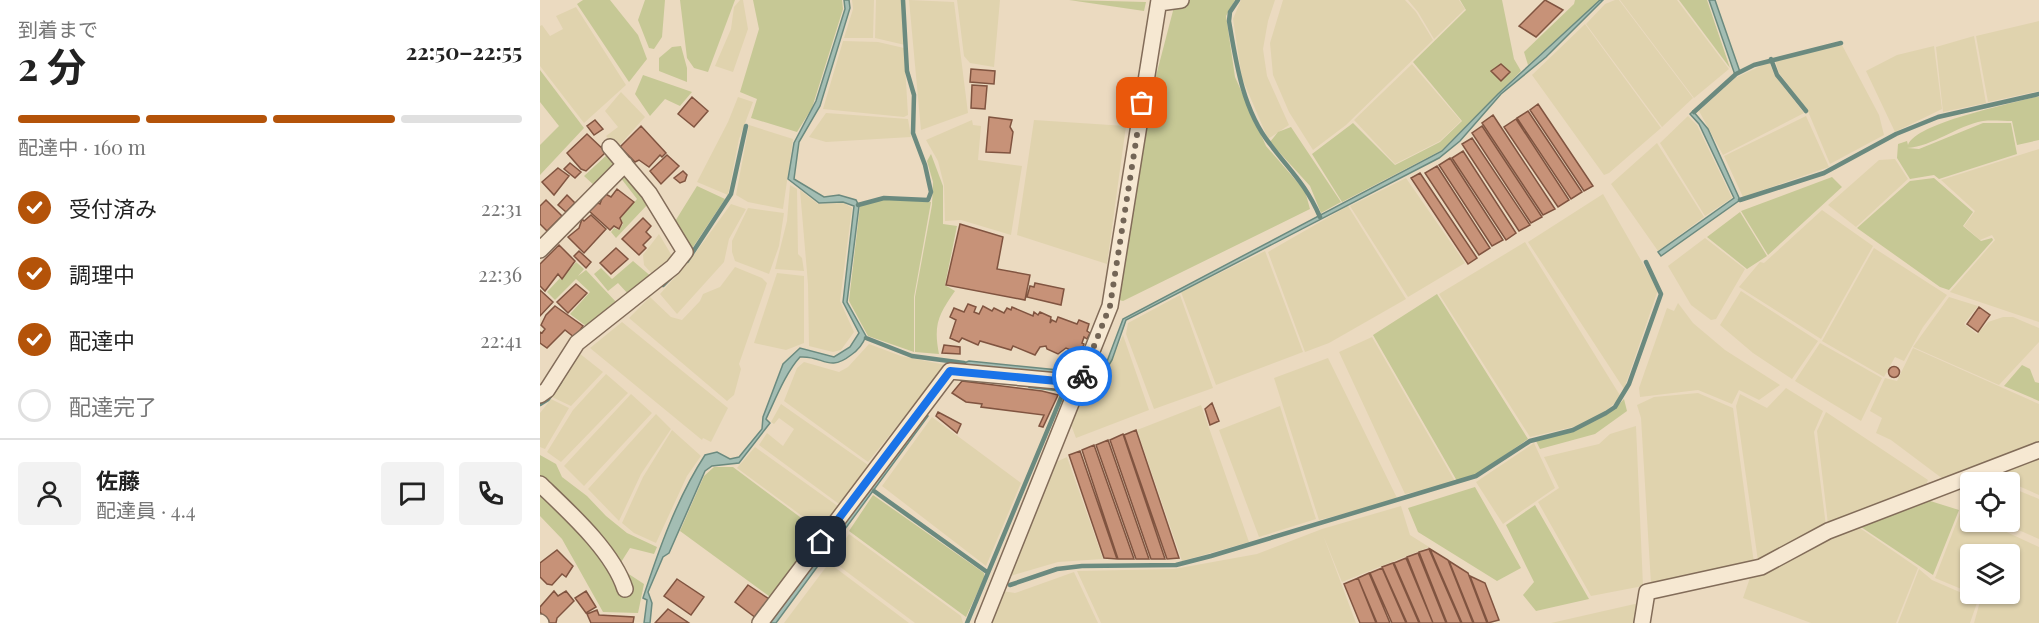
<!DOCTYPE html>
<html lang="ja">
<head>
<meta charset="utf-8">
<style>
	body { margin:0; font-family:"Playfair Display","Noto Sans JP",serif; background:#f2f2f2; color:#222; height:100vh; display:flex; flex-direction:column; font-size:22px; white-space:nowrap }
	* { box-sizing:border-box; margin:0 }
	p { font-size:20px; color:#767676 }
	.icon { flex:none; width:33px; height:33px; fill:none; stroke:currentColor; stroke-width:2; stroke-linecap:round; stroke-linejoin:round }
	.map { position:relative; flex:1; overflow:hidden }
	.sheet { display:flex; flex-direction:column; background:#fff; width:540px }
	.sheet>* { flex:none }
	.tools { position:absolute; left:1420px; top:472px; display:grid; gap:12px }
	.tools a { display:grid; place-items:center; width:60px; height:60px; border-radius:6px; background:#fff; box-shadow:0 2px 4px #0004; font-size:30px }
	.pin { position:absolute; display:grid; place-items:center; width:51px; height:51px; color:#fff; margin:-26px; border-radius:12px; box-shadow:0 3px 9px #0006 }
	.courier { position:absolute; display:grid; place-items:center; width:60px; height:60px; margin:-30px; border:4px solid #1a73e8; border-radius:50%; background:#fff; color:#222; box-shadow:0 2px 8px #0007 }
	.headline em { font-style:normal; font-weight:700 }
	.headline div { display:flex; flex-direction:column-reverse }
	.headline { display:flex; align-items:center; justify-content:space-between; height:102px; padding:0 18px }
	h1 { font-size:39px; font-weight:700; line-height:45px }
	.bar { display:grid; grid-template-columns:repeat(4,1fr); gap:9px 6px; align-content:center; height:72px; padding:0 18px }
	.bar i { height:8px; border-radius:4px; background:#e0e0e0 }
	.bar .active { background:#b45309 }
	.bar p { grid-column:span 4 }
	.line { display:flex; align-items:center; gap:15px; padding:0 18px; border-top:2px solid #e0e0e0 }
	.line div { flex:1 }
	.round { display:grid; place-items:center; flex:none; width:63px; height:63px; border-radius:6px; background:#f2f2f2 }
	ol { padding:0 18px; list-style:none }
	li { display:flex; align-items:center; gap:18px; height:66px }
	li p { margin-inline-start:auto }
	li .icon { padding:6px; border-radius:50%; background:#b45309; color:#fff; stroke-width:4 }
	li:last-child { color:#767676 }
	li i { width:33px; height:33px; border:3px solid #e0e0e0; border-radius:50% }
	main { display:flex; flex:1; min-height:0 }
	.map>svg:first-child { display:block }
	.farmland { fill:#e0d3ae }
	.green { fill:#c6c895 }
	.water { fill:#a3bdb3; stroke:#6b8a7f; stroke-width:1.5 }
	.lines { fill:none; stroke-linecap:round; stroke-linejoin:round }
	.stream { stroke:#6b8a7f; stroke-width:4.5 }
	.building { fill:#c79278; stroke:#805440; stroke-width:1.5 }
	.street-casing { stroke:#826c59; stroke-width:18 }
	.street { stroke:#f6e8d2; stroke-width:15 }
	.done { stroke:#736556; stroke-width:6; stroke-dasharray:0 10.8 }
	.route { stroke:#1a73e8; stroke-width:8 }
</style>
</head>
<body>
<main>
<section class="sheet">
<div class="headline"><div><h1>2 分</h1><p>到着まで</p></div><em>22:50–22:55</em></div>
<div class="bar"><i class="active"></i><i class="active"></i><i class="active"></i><i></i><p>配達中 · 160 m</p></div>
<ol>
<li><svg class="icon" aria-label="check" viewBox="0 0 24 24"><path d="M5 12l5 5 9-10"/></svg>受付済み<p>22:31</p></li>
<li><svg class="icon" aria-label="check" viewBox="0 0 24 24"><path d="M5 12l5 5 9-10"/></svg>調理中<p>22:36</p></li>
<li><svg class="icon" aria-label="check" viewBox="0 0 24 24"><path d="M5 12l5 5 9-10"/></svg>配達中<p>22:41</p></li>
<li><i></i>配達完了</li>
</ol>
<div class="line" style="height:108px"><a class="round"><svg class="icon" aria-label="person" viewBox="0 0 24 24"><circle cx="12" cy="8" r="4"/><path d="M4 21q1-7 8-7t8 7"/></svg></a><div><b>佐藤</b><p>配達員 · 4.4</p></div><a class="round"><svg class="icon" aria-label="chat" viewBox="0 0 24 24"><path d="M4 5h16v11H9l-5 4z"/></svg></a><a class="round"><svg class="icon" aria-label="phone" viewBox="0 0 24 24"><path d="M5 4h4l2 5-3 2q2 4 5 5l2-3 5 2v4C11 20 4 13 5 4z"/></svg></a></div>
</section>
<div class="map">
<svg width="1499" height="623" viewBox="0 0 1499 623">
	<rect width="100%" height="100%" fill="#ebdac0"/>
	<path class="farmland" d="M200,0H203L208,29L193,72L175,66L191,29L194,7Z
		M312,0H334L333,38H304L313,9Z
		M336,0H361L365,45L335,38Z
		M369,0L414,2L428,113L381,130Z
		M417,0H460L454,67L430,63L424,56Z
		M701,0H735L728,21L723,49L727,76L749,125L728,139L702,78L693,19Z
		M743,0H865L876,12L893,40L806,125L773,150L749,112L733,75L730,43Z
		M868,0H919L925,9L894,39L878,12Z
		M1075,0H1079L1153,98L1122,127L1046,24L1065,4Z
		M1080,0H1137L1189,69L1154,98Z
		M36,7L86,85L44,123L0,66V26L2,25L10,36L23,29L16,16Z
		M1499,21V91L1448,102L1436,36Z
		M1045,24L1121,128L1069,173L1064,175L992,75Z
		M1434,36L1446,103L1403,112L1396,47Z
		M303,41L338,42L364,48L368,115L364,117L283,109Z
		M1302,45L1339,115L1344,135L1290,164L1267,109L1239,73L1235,60Z
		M1394,46L1402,109L1355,132L1326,71L1357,55Z
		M1229,62L1235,76L1264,113L1183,155L1159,111L1195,78Z
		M872,64L921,121L900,141L855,164L814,120Z
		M81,92L105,117L77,148L66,136L78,127L65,111Z
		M198,97L213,102L199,139L188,195L157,182L188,122Z
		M286,113L368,119L371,137L286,142L269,137Z
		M1148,116L1157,125L1192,198L1165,216L1120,143Z
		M1266,116L1289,167L1203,197L1184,156Z
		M432,120L433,125L441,126L438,160L482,166L471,235L421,220L405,221L404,185L398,161L386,140Z
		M494,120L586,126L567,264L477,235Z
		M209,125L253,139L243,209L208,202L196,195Z
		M1117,143L1164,217L1118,251L1071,184Z
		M1499,149V322L1410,292L1455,240L1452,235L1440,240L1424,226L1435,211L1401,180Z
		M1355,159L1368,179L1316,227L1288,205L1339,160Z
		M866,178L925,263L868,297L810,206Z
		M250,185L257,189L258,254L262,258L264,271L235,269L247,221Z
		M260,190L278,204L304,203L312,208L300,301L314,332L301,350L293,352L269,346L268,284Z
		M1063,194L1118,290L1084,389L988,242Z
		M191,204L206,209L189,239L184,262L137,314L120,294L151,259Z
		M808,206L866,299L789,343L765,352L728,252Z
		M208,208L244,213L239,246L229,274L195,261L192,252V241Z
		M1282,210L1333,246L1281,339L1199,287L1220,262L1224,263Z
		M119,234L132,256L113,275L104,265L103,255Z
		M1165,238L1205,269L1176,319L1171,320L1151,305L1128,266Z
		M985,242L1081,397L1054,422L990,437L899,294Z
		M1334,248L1407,295L1383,327L1364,361L1355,357L1344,377L1282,341Z
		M725,251L763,352L676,385L641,292Z
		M195,267L222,278L227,283L199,364L201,369L194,395L187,401L89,318L110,297L131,317L142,320L160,301L163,294L180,287Z
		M237,273L264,276V343L246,350L214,343Z
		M1201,291L1278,341L1252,379L1213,353L1180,325Z
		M640,295L673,388L614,409L586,334L588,323Z
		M1409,297L1438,306L1424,324L1437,334L1448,322L1463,317H1473L1499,328V342L1459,385L1373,347Z
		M1138,303L1153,323L1185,350L1240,385L1219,400L1199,390L1192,404L1158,390L1100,397L1099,388L1127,308L1134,311Z
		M82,322L188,408L171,442L163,438L162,440L50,348Z
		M583,335L609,410L536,438L531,425L549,385L564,378Z
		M832,337L916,483L865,494L799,352Z
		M1280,343L1342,378L1321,421L1255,381Z
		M329,344L361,356L406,365L328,462L244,401L257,368L264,362L299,372L308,367Z
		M1373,348L1499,404V444L1403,479L1351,440L1336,433L1342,418L1330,411L1345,378L1357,381Z
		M39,353L63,372L31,406L12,397Z
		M788,358L858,500L779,520L734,378Z
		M66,374L88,393L21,462L7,452L33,410Z
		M1246,388L1283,411L1274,432L1286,526L1218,561L1196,406L1200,394L1227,408Z
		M1158,393L1193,408L1214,563L1111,584L1101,418L1097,405L1114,397Z
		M91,394L112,413L44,486L24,466Z
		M11,399L29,408L5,449L0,447V413Z
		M241,404L328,465L299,504L219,445L227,433L243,446L254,429L239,418L234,424L231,422Z
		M661,405L709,542L642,561L597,430Z
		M740,406L776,519L719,537L679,430Z
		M1286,412L1388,480L1386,485L1288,524L1277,431Z
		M116,414L131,429L101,474L79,521L48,489Z
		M392,417L481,483L446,566L342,486Z
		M1096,426L1103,586L1051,596L998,502L1019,488L1004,457L1059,444L1070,434Z
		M132,430L161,456L147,476L116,543L94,533L82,523L103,477Z
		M994,443L1015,488L963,524L936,482Z
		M215,447L299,507L281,530L197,468Z
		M1499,454V495L1449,473Z
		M527,457L563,559L518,562L470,576L516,462Z
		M1470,487L1499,499V539L1460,522H1470Z
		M861,506L870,535L889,547L802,582L783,535L816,623H561L537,571L634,569L717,554L782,529Z
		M1421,511L1431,516V522H1445L1499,547V623H1434L1441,598L1433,594H1470V555H1431V593L1395,578Z
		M1317,526L1378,568L1356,623H1271L1203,598L1212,572L1220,573Z
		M309,534L421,616L423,623H375L291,560Z
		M289,563L369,623H244Z
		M1379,569L1392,580L1438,600L1430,623H1358Z
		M534,572L558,623H449L462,591L475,593Z
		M1099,603L1095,623H1011Z"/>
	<path class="green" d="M43,0H70L98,35L107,59L89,82L37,4Z
		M105,0H125L122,37L114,49L109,48L98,20Z
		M140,0H195L168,72L154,68L147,58Z
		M213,0H302L303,9L272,108L257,132L211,118L217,99L200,92L219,29Z
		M529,0L606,2L604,11Z
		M650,0H695L686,16L695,77L726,146L765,191L770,209L583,301L579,300L605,118L634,7Z
		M920,0H962L974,59L981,71L902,150L802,202L772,154L813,123L855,165L900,142L922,121L873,62L926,10Z
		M1035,0H1060L988,65L984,52L1034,4Z
		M1139,0H1167L1190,68Z
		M141,46L147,68V82L119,71V58L132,47Z
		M0,70L44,128L0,175V145L19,126L0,102Z
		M103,75L152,92L140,106L125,99L110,116L95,94Z
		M1495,97H1499V140L1477,145L1472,121C1463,121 1452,120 1443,121C1416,126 1394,146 1367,148L1379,149L1443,123H1471L1477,154L1399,179L1394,175L1370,179L1357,158L1358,144L1367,141L1368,145C1376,123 1470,104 1495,97Z
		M751,127L801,202L781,213L770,186L730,142L738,132Z
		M69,153L79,164L56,187L44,176Z
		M391,154L403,186V224L417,226L405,285L415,291C399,314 393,324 399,354L375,352V297L392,205L393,182L387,161Z
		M86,172L108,204L76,238L71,232L74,228L79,230L83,224L81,218L97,199L80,177Z
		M1292,177L1302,187L1228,255L1201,211Z
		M1394,178L1433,212L1423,226L1441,241L1452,238L1453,240L1409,290L1400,287L1317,228L1370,181Z
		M157,186L185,199L151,250L134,223Z
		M344,199L391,202L374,297V352L328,336L309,301L320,206Z
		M1200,212L1227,256L1207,269L1167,237Z
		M93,261L113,278L89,295L78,283L68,291L54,274L61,268L72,279Z
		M36,262L44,269L38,276L46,270L77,303L46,326L30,314L50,292L36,279L15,300L7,292L20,278L21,280Z
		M897,294L988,439L936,475L917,481L833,335Z
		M1482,365L1490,369L1495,382L1499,383V401L1464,386Z
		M1084,399L1087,411L1055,434L1000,449L996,441C1027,432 1063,424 1084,399Z
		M0,455L16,464L22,477L47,496L66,516L87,533L117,547L114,554L90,548L78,567L104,584L98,613L63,612L22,539L0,516Z
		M174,467H193L280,532L233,599L140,531L164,476Z
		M935,487L981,568L957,581L878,532L868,508Z
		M333,495L444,573V578L426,617L309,531Z
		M1387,500L1419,510L1393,575L1321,527Z
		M995,505L1049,599L996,611L983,595L994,582L966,525Z"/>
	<path class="water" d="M304,0H309L310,8L280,106L259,142L254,179L284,197L299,195L316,200L319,206L307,302L326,336C323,344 317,351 311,355C288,373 283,355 260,357C246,372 235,400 226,419L230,423L199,463L172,466L165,471L129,553L123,557L108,592L112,603L110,623H104L107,600L103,598C119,549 137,498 165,455L177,452L190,459L199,457L222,429L223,417L243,364L260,348L294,357L310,347L319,333L303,302L314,206L303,202L279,203L248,179L254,143L276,101L305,9Z
		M1060,0H1063L1006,57L961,94L920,141L899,158L586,320L572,360L563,375L554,376V373L563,372L583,319L902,151L958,94Z
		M1169,0H1175L1200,72L1195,75Z
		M1153,111L1168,129L1200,200L1121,256L1118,252L1194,198L1159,124L1150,114Z
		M429,361L528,371V375L425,365L424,363Z
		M384,414L388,416L236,623H230Z"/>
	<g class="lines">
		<path class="stream" d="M698,0L690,12L689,21C696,63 703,110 730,144C751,172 765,183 780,217
			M1231,59L1237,75L1266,111
			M1154,112L1196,74L1214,65L1301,43
			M1200,200L1284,173L1356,134L1398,117L1499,94
			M318,205L344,198L388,200L391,192L385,165L373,133L374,95L367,71L363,0
			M147,261L191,194L206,126
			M123,285L130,278
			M326,338L372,356L424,363
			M0,404L8,399L20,382
			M334,491L447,572
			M470,585L517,569L542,566L636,565L671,556L936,476L990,441L1033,430L1066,413L1075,407L1089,384L1121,294L1106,262
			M427,623L523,393L516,389L490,386"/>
	</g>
	<path class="building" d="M1005,0L1023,10L996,37L979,26Z
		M961,64L970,72L961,81L951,71Z
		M431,69L455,71L454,84L430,82Z
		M432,85L447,86L445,109L431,108Z
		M152,97L168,111L154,127L138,114Z
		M998,104L1053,186L1044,191L990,110Z
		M988,111L1042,192L1031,199L977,118Z
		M953,115L1015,209L1003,215L942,123Z
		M449,117L472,120L470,127L473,132L470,153L446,152Z
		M976,119L1029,200L1018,207L964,127Z
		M55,120L63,129L54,135L47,126Z
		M101,126L126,153L122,157L120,155L109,167L99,160L95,162L80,147Z
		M942,126L1002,217L991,223L932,133Z
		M47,134L66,152L46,171L41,169L27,153Z
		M932,138L990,225L979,231L922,144Z
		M923,151L976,233L966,240L912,158Z
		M127,155L139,166L121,184L110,171Z
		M910,158L963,240L952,246L899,165Z
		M30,163L41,172L35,178L24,169Z
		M897,166L950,248L939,255L885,173Z
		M18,168L29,176L14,195L2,182Z
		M143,171L147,175L145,181L140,183L134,178Z
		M880,173L937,258L928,264L871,178Z
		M77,189L94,202L80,218L82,223L79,229L74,226L70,230L49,211L56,202L60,204L64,193L71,197Z
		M27,195L35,203L26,212L18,205Z
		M6,200L22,216L7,231L0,224V206Z
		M51,215L66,229L44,253L28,237L39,228L42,219L44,221Z
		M103,218L111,226L106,232L111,237L103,245L106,248L99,255L82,239Z
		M420,224L463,237L457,269L490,275L485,300L406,285Z
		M19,245L35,261L22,279L18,274L5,291L0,286V264Z
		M76,248L88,259L71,274L60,263Z
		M39,251L51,262L46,268L34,256Z
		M495,283L524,289L521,305L487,297L490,286L494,287Z
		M36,284L47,293L28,313L17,302Z
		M0,290L13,302L0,316Z
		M428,304L436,307L434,312L439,314L443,306L452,311L454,308L464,313L467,308L471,310L472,307L493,316L494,312L498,315L500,312L511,317L510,323L512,320L516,322L518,317L537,324L539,320L549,324L547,331L550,333L547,339L544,337L542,343L544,344L540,354L526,348L518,354L507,349L506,346L500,347L495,355L473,346L471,350L440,341L438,345L422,338L419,342L410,338L416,320L410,317L414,308L424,312Z
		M15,306L43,326L35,338L25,330L7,348L0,343V332L2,333L5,329L1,325L6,315Z
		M1439,307L1450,315L1438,332L1427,324Z
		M404,345L420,347V354L402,353Z
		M1348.5 372a5.5 5.5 0 1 1 11 0a5.5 5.5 0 1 1-11 0Z
		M422,381L502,391L518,395L503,427L499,426L504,415L441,407L442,404L426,402L412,393Z
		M672,403L679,421L670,425L665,409Z
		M398,412L421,424L417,433L396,416Z
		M596,430L639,558L627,559L584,435Z
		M583,434L625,559H611L570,440Z
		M568,440L609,559H596L556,445Z
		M554,445L594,559H578L542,450Z
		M540,451L577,559L564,558L529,455Z
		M889,549L921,623H907L879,552Z
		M890,549L908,560L933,623H922Z
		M17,550L33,566L26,577L22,574L12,585L7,584L0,577V563Z
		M878,553L906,623H893L867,557Z
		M866,558L893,623H880L854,563Z
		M909,561L928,573L947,623H934Z
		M853,563L879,623H867L842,567Z
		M842,568L866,623H852L830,573Z
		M829,573L850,623H837L818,578Z
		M930,576L945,583L959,620L948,623Z
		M818,578L836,623H820L804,584Z
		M137,579L164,597L151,615L124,596Z
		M208,585L229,599L216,618L195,602Z
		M14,591L18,596L26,591L34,601L17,618L16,623H9L0,612V607Z
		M46,591L56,607L46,613L35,598Z
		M128,609L149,623H115Z
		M57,610L59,615L94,617L93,623H51L47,614Z"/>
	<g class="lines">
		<g class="street-casing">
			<path id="street" d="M619,3L641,0
				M0,250L85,164
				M0,395L7,390L37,343L133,267L145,252L109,193L70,147
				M0,484C28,511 73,551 85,589
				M0,622L1,623
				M220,623L410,371L539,383
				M443,623L570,306L619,0
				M1102,623L1107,592L1221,567L1288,531L1499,450"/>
		</g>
		<use href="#street" class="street"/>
	</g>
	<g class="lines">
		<path class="done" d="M542,376L570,306L602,103"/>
		<path class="route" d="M281,542L410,371L539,383L542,376"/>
	</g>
</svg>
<div class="tools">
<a><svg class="icon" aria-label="locate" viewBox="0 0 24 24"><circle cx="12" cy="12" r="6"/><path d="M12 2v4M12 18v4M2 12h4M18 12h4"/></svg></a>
<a><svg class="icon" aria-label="layers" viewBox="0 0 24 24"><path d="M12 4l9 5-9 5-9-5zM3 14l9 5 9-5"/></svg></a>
</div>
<div class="pin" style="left:602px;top:103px;background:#ea580c"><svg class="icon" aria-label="bag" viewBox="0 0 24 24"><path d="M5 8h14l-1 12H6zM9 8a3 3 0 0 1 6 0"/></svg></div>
<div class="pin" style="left:281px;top:542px;background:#1f2937"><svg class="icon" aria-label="home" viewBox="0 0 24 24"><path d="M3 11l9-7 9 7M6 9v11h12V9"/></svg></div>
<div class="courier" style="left:542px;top:376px"><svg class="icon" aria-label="bike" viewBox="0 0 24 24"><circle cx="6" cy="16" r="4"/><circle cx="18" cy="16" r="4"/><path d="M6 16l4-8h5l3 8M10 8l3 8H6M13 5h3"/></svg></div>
</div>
</main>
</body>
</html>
